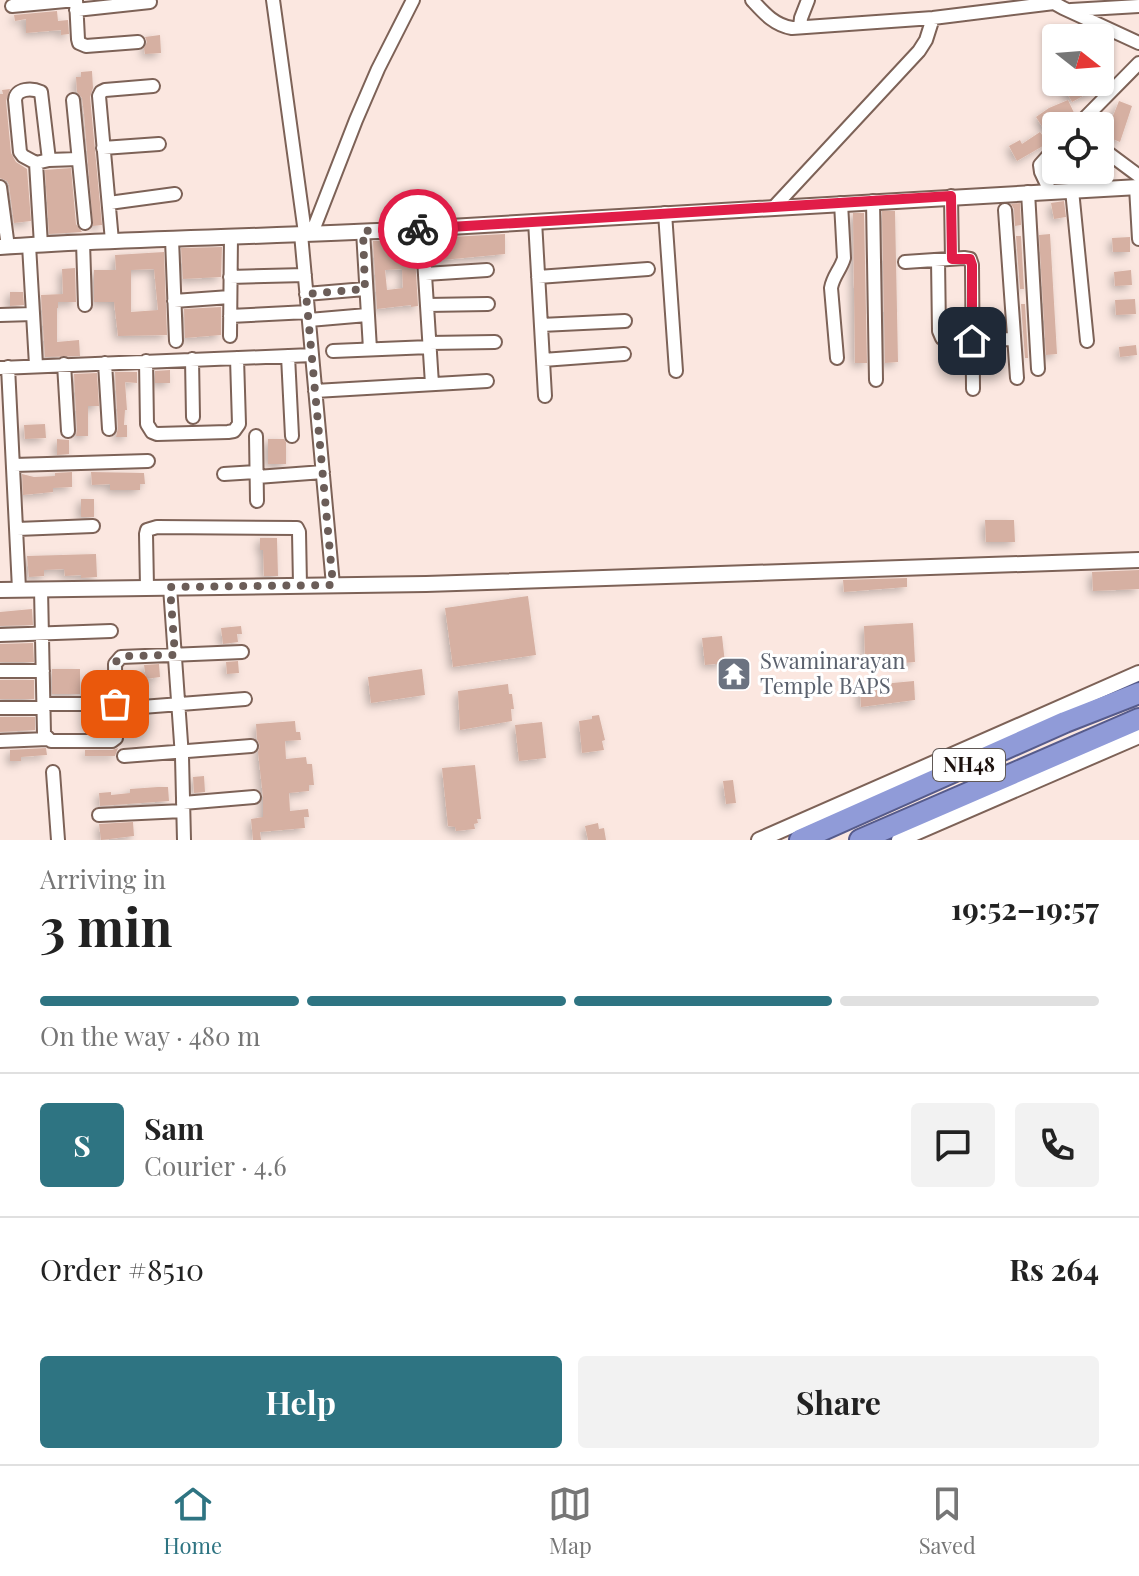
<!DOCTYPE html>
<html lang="en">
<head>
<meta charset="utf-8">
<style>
	body { margin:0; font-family:"Playfair Display",serif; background:#f2f2f2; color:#222; height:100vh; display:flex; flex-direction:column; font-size:30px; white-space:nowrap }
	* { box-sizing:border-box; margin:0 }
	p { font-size:26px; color:#767676 }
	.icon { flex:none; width:44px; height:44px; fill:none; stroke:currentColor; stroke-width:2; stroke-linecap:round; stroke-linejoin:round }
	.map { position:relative; height:840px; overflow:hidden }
	.panel { display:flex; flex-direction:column; background:#fff; flex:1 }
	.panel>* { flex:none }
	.needle { width:52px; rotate:107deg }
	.fabs { position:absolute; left:1042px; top:24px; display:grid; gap:16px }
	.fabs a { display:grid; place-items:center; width:72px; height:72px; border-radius:8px; background:#fff; box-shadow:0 2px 6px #0004; font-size:40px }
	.pin { position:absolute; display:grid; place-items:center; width:68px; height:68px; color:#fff; margin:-34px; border-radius:16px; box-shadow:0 4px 12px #0006 }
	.courier { position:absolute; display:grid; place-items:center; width:80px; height:80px; margin:-40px; border:6px solid #e11d48; border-radius:50%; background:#fff; color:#222; box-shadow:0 2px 10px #0007 }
	.headline em { font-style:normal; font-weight:700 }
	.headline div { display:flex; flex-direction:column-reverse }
	.headline { display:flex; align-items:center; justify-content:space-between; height:136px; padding:0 40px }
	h1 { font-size:52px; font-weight:700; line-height:60px }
	.bar { display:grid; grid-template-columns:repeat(4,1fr); gap:12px 8px; align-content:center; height:96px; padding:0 40px }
	.bar i { height:10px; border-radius:6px; background:#e0e0e0 }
	.bar .selected { background:#2e7482 }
	.bar p { grid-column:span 4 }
	.line { display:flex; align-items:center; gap:20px; padding:0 40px; border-top:2px solid #e0e0e0 }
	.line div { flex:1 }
	.round { display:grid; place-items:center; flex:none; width:84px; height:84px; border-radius:8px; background:#f2f2f2 }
	.action { display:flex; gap:16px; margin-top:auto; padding:16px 40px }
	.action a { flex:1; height:92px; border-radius:8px; background:#2e7482; color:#fff; font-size:32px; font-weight:700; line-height:92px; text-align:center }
	.action a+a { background:#f2f2f2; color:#222 }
	.dock { display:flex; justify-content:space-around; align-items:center; height:112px; border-top:2px solid #e0e0e0; background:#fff; font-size:22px; color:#767676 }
	.dock a { display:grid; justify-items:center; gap:4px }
	.dock .selected { color:#2e7482 }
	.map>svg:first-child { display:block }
	.building { fill:#d6b0a2; fill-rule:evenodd; filter:url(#shadow) }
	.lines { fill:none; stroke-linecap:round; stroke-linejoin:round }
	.minor-casing { stroke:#7d6257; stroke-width:16 }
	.tertiary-casing { stroke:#7d6257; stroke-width:18 }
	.trunk-casing { stroke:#565b8b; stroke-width:24 }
	.minor { stroke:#fff; stroke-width:12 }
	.tertiary { stroke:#fff; stroke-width:14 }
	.trunk { stroke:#909bd8; stroke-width:20 }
	.done { stroke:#6b5d58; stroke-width:8; stroke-dasharray:0 14.4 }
	.route { stroke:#e11d48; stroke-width:10 }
	.labels { text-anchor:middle; stroke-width:6; stroke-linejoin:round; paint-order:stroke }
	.shield { fill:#fff; stroke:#615956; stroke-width:2 }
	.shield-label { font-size:20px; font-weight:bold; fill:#1d120e }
	.worship-label { font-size:22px; fill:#5b616d; stroke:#fff; text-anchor:start }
</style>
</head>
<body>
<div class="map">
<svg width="1139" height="840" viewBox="0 0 1139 840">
	<defs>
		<filter id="shadow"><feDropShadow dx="-3.5" dy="3.5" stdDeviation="4" flood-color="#0004"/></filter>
	</defs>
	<rect width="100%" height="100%" fill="#fbe7e0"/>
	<path class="building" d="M57,11L58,21L68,20L69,34L61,35V30L26,33V19L15,21L14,15Z
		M160,35L161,53L145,54L144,48L147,42L145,37Z
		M92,71L93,88L90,97L102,225L93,226L84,114L82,98L77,92L76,77H81V72Z
		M1070,82H1108L1072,102L1063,85Z
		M10,89L6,101L11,153L16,162L27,169L31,221L14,223L9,185L7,181L0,178V94H3L2,90Z
		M1068,100L1075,115L1062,122L1061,120L1045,131L1036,117L1049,108Z
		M1119,101L1132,106L1120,142L1105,136Z
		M1040,132L1048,143L1017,161L1009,146L1020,140L1022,144Z
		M71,168L76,224L82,232L49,234L45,170Z
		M1064,201L1066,217L1054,219L1051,203Z
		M1020,203L1021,225L1015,226L1014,209L1011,204Z
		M882,211H895L898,362L885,363Z
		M853,213H864L867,363H855Z
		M505,234V254L433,261L432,238Z
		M1050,234L1057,354L1046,355L1039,235Z
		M1016,236H1021L1024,289H1020Z
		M1130,237V252H1113L1112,238Z
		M414,239L418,306L411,307V305L377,309L373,241ZM402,269L403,288L387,290L385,270Z
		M222,247L221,277L183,279L181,248Z
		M164,252L167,335L118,336L114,302H94V270H116L115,255ZM154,269L158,310L131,312V270Z
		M75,268L76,302H58V308H57V342L79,340L80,356L45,357L41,295L63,294L62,269Z
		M1131,270L1132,285L1115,286L1114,272Z
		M10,292H23L24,305L10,306Z
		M1135,299L1136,314L1116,315L1115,300Z
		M1021,304H1025L1028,358H1025Z
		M221,307V335L185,338L184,309Z
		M1136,345L1137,355L1120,357L1119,347Z
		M170,370V383H155V371Z
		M115,372H137V383L125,382L127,410H125L124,425H127V437H116L118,428Z
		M97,373L99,406H88V436H76L77,430L74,374Z
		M45,424L46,438L25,439L24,425Z
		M57,439L69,440V454L57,455Z
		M268,439H284L286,442V464H268Z
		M72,472V487L53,488V492L23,495L22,474L34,477L55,476V473Z
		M91,472L144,473L145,484H140V490H110V484L92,485Z
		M81,499H94V517H81Z
		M985,520H1014L1015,542H986Z
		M260,538H277L278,576H264L263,550H260Z
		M96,554L97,577L81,578V575L65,576L64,569L44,570V576L29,577L27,556Z
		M1139,570V589L1093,591L1092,572Z
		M907,578V587L844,592L843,580Z
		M528,596L536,655L453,667L445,608Z
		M32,609L33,625L0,626V612Z
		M913,623L915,662L892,664L891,655L865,656L864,626Z
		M241,626L242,634H237L238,642L223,644L221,628Z
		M722,636L725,663L705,665L702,638Z
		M33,643L34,662H0V644Z
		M238,661L239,673L227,674L226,662Z
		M159,664L160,677L146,679L144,665Z
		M52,669H80V694H52Z
		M422,669L425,695L371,703L368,677Z
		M0,680H34V699H0Z
		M914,681L915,700L861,707L860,686Z
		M508,684L509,694H512L514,709H511L512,721L460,730L458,691Z
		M85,687H101V695H85Z
		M599,715L605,740L602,741L604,750L582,753L579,721L592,719V716Z
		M0,717H35V730L0,732Z
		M295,721L296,732H300L301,740L285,741L286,759L306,757L307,764H312L314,785H309V791L289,793L290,811L308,809L309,817H304L305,828L260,832L261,840H253L251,819L263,817V797L258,752L260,746L257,739L256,724Z
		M542,722L546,758L519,761L515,725Z
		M46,748L47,755L21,757V761H10V750Z
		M118,748L115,756H85V750H112Z
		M475,765L481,819H477L478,823L474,824L475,829L456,831L455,827L448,826L442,768Z
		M204,776L205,792L194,793L193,777Z
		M733,780L736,803L726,804L723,781Z
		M158,787H168L169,801L100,806L99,793L111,792V795L130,793V789Z
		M133,822L134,836L101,840L99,824Z
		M598,823L599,829L604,828L606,840H588L585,826Z"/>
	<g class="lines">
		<g class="minor-casing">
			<path id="minor" d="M76,0L78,39L79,43L86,46L138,42
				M273,0L305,233
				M752,0C764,13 774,25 792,28L933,18L1054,3
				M1053,0L1054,3L1063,8L1139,43
				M12,6L76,0
				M76,10L150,2
				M1071,10L1139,6
				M800,27L801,18L808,0
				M73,100L85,223
				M1077,126L1139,63
				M1100,147L1139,176
				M103,148L159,144
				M36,163L23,156L20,152L15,100C16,88 32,88 41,92L49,160
				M0,187L8,247
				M1136,187L1139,239
				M1072,190L1087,341
				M1050,191L1041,172L1040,165L1056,147
				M1028,192L1038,369
				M951,196L952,259
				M873,201L876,380
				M109,203L175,194
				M774,207L919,51L926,40L933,18
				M1005,210L1017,378
				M665,213L676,371
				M535,221L545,396
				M422,228L432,384
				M363,231L370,349
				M312,233L356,120L378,69L413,0
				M301,234L333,585
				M172,239L176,341
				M112,241L99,96L101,92L105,90L153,86
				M83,242L85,305
				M29,245L36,365
				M41,245L36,163L49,160L78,159
				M938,260L939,331L942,338L948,341L1014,339
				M905,262L964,258L970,259L972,265L973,389
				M425,274L487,270
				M230,277L305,275
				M538,277L648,269
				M306,294L365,289
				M174,301L230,297
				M427,305L488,304
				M0,315L33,314
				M230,316L308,312
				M309,320L367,315
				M541,325L625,321
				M230,336L231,236
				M429,343L495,342
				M333,351L430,347
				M288,356L292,436
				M837,358L831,288C833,276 841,269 844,258L841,203
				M192,359L193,417
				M543,360L624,354
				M146,361L147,424L152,432L157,434L228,432L234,431L239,424L237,358
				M105,363L109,429
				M64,364L68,431
				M8,367L19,589
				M0,368L312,355
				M315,391L487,381
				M256,436L257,501
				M14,465L148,461
				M224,474L257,472
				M257,477L323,472
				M17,529L93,526
				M147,587L146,534L147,530L157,527L297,528L299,532L300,585
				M170,587L182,757L184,840
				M41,589L44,734L51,741H112L116,738L115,664L121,657L242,652
				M0,635L111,631
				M0,671H43
				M44,704H115
				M0,708H44
				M116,709L245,699
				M0,741L47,739
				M124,756L251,746
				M53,772L58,840
				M183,803L254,797
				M99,815L183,811"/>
		</g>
		<g class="tertiary-casing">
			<path id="tertiary" d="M0,247C133,238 265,237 398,230C645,217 892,199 1139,187
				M0,590L426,584L1139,560
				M759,840L1139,673
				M899,840L1139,736"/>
		</g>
		<g class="trunk-casing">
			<path id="trunk" d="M800,840L1065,722L1139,693
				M860,840L1139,719"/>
		</g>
		<use href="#minor" class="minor"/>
		<use href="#tertiary" class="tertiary"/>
		<use href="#trunk" class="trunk"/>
	</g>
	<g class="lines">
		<path class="done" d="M115,704V664L117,660L125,656L175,655L170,587L333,585L306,294L365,289L363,231L418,229"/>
		<path class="route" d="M418,229L951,196L952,259H970L972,265V341"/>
	</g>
	<defs>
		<g id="temple-square" transform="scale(1.8)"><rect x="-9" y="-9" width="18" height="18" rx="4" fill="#6b7280" stroke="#fff"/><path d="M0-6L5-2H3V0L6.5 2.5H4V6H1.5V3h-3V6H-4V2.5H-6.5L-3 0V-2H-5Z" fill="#fff"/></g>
	</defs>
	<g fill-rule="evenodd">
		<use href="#temple-square" x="734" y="674"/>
	</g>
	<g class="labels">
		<rect class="shield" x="933" y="749" width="72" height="32" rx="6"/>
		<g class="shield-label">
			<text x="969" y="772">NH48</text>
		</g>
		<g class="worship-label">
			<text x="760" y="669">Swaminarayan<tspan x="760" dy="25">Temple BAPS</tspan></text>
		</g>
	</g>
</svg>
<div class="fabs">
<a><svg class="needle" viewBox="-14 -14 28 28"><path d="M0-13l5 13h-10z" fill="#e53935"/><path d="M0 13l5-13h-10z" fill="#767676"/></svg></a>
<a><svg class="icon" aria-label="locate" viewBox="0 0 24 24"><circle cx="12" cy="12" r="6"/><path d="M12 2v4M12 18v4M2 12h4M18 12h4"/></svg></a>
</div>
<div class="pin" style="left:115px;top:704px;background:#ea580c"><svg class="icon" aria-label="bag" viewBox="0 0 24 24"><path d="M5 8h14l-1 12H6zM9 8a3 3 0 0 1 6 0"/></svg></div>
<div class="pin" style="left:972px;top:341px;background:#1f2937"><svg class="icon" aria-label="home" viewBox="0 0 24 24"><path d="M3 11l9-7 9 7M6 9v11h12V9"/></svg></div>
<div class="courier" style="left:418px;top:229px"><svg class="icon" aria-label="bike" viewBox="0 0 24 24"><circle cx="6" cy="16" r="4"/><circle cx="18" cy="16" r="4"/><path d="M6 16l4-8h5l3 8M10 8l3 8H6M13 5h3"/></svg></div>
</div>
<section class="panel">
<div class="headline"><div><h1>3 min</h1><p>Arriving in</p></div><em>19:52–19:57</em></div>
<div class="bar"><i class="selected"></i><i class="selected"></i><i class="selected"></i><i></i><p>On the way · 480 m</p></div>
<div class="line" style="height:144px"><b class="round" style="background:#2e7482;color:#fff">S</b><div><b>Sam</b><p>Courier · 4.6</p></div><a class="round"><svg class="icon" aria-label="chat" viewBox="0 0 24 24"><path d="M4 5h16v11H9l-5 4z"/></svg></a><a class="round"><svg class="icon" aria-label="phone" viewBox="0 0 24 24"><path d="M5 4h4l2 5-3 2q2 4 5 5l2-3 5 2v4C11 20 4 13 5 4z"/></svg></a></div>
<div class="line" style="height:104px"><div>Order #8510</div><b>Rs 264</b></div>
<div class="action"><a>Help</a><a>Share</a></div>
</section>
<nav class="dock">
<a class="selected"><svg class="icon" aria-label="home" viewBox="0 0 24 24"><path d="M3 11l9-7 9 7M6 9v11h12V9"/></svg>Home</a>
<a><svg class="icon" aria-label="map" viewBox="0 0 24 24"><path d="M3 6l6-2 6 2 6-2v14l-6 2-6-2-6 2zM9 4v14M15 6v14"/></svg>Map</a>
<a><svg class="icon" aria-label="saved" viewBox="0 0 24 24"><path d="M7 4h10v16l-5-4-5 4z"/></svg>Saved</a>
</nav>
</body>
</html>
